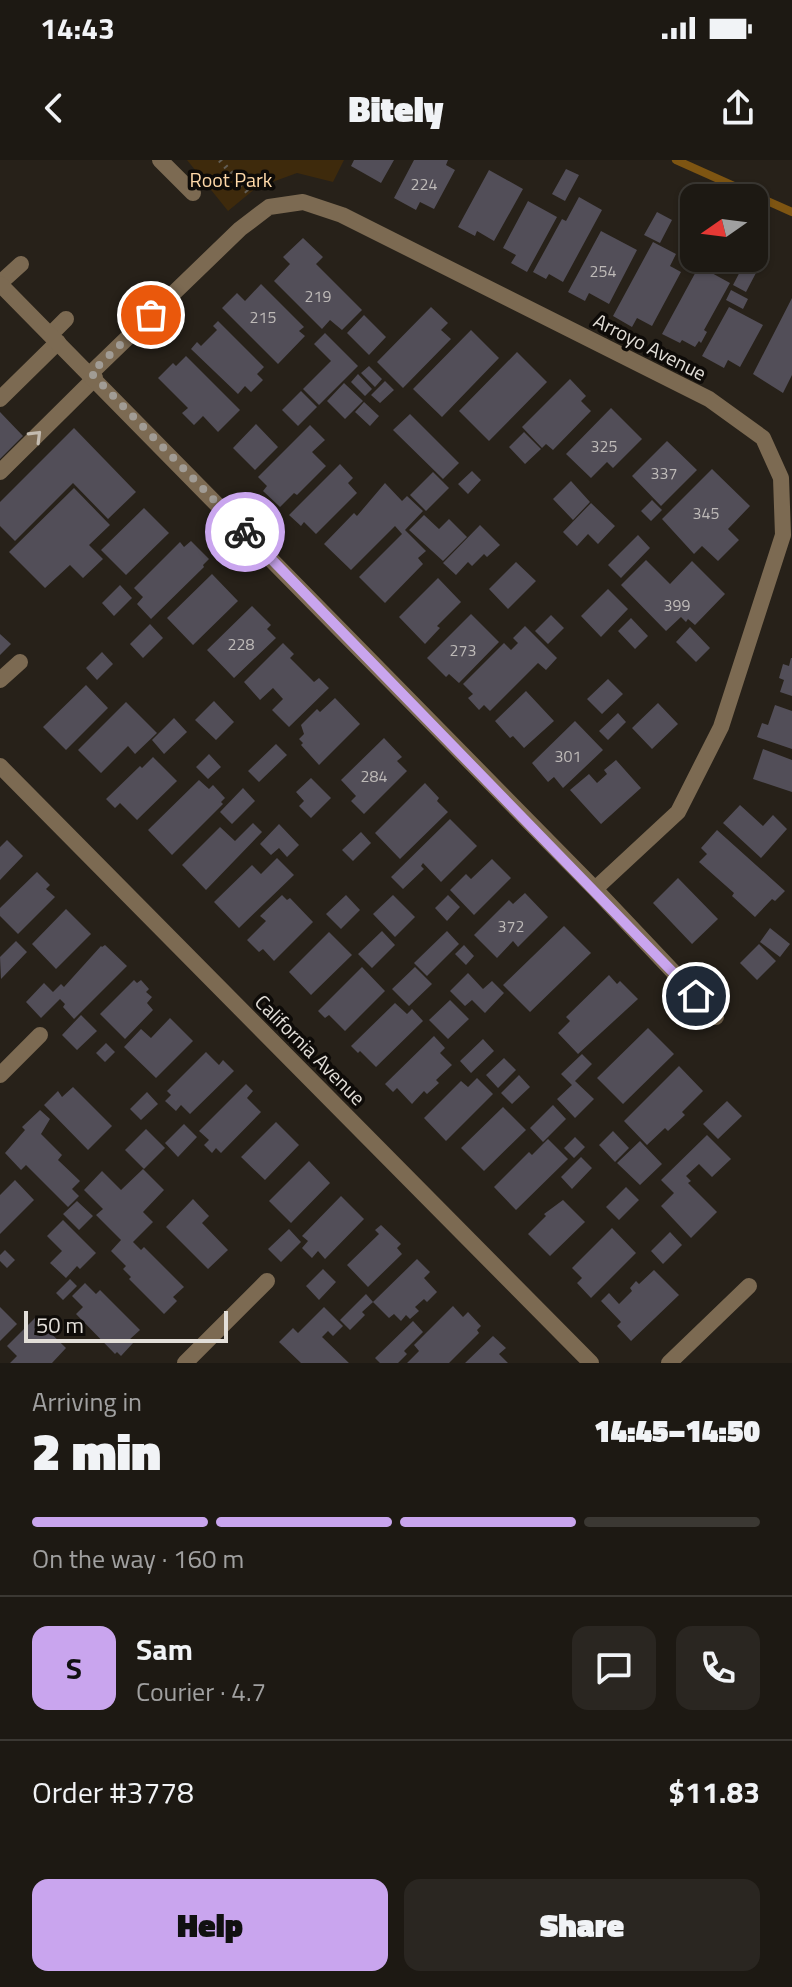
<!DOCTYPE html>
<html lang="en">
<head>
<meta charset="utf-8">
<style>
	body { margin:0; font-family:"Titillium Web",sans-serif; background:#2a2621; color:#f1f3f6; height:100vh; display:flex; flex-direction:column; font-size:30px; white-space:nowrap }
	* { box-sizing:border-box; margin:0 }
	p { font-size:26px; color:#a0a0a0 }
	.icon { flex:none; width:44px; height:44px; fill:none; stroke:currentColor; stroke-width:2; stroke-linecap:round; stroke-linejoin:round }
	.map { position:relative; height:1203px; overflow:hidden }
	.sheet { display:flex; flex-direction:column; background:#1d1913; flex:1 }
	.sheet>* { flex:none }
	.needle { width:52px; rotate:256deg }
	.tools { position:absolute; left:680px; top:24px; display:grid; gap:16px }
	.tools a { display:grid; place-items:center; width:88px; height:88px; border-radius:16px; background:#1d1913; box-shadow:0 2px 6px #0004,0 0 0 2px #3b3833; font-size:40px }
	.scale { position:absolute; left:24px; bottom:20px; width:204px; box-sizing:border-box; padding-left:8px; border:4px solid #e2ded8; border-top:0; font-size:22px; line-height:28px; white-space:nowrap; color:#e2ded8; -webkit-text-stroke:6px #0e0b08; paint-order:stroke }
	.pin { position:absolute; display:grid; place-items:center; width:68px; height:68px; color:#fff; margin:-34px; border:4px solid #fff; border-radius:50%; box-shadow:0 2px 8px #0007 }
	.courier { position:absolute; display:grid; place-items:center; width:80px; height:80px; margin:-40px; border:6px solid #c9a5ee; border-radius:50%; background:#fff; color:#222; box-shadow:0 2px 10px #0007 }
	.headline em { font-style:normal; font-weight:800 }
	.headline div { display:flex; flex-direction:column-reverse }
	.headline { display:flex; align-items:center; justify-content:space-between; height:136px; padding:0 32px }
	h1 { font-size:52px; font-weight:800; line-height:60px }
	.bar { display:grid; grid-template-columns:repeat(4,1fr); gap:12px 8px; align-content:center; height:96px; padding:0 32px }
	.bar i { height:10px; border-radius:6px; background:#3b3833 }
	.bar .selected { background:#c9a5ee }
	.bar p { grid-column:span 4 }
	.line { display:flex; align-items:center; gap:20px; padding:0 32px; border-top:2px solid #3b3833 }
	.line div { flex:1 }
	.round { display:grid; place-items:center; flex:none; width:84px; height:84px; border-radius:16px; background:#2a2621 }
	.action { display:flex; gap:16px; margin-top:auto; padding:16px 32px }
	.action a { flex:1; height:92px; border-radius:16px; background:#c9a5ee; color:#111; font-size:32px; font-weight:800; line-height:92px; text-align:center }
	.action a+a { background:#2a2621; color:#f1f3f6 }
	.status { display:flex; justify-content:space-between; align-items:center; height:56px; padding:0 40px; background:#1d1913; direction:ltr }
	.status svg { height:22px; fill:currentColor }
	header { display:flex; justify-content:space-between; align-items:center; height:104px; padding:0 32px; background:#1d1913; font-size:36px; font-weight:800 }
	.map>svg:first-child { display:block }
	.green { fill:#3e2a0c }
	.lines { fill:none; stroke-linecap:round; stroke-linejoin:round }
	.stream { stroke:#7e5512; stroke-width:8 }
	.building { fill:#524e58 }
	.path { stroke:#625d55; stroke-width:5; stroke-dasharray:2 6; stroke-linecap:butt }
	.lane { stroke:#7c6a52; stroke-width:16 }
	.street { stroke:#7c6a52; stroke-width:16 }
	.oneway { stroke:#c3bbb0 }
	.done { stroke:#a19c95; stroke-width:8; stroke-dasharray:0 14.4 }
	.route { stroke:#c9a5ee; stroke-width:10 }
	.labels { text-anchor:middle; stroke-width:7; stroke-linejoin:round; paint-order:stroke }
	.number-label { font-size:16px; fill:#bebab8 }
	.park-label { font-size:20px; fill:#fed8a8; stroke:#0e0b08 }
	.street-label { font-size:20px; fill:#e2ded8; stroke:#0e0b08 }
</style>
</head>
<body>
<div class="status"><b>14:43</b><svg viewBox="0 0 49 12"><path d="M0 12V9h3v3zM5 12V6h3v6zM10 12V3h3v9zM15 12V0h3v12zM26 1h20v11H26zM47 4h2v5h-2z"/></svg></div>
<header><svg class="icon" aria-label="back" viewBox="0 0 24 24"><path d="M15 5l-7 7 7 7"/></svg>Bitely<svg class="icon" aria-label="share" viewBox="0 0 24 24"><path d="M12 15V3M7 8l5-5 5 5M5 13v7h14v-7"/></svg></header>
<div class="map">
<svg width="792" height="1203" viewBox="0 0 792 1203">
	<rect width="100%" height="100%" fill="#272119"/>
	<path class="green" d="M187,0H344L333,22L297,13L256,28L228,51Z"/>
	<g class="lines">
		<path class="stream" d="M676,0L792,52"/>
	</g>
	<path class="building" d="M354,0H394L381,23L351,6Z
		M414,0H448L446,5L455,10L434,49L420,42L416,50L394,38Z
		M566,9L579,15L565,41L552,34Z
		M489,10L523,29L494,81L477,71L475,76L458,67Z
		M579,37L602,50L563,122L549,114L546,119L533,112L562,59L566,61Z
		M528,41L557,57L527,112L511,103L516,95L503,88Z
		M657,52L672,60L660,83L644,75Z
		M601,71L637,90L609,144L589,133L585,141L568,132Z
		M303,78L323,97L316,104L362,150L342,170L330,160L322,169L274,121L290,104L283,97Z
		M653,82L676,94L670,106L681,112L652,166L637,158L632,167L613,156Z
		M744,104L757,111L746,132L733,125Z
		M699,106L730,123L704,170L707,172L701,183L699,181L695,187L682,180L680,183L662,174Z
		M261,124L304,167L299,171L305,176L278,204L222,148L237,133L245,141Z
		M731,130L748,139L743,149L726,140Z
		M792,138V215L783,233L753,214Z
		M431,147L448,163L441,170L451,179L403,228L377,202Z
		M729,147L763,165L740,207L728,200L724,208L702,196Z
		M364,155L386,177L369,195L347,173Z
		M218,161L264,207L257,214L263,220L251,232L245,226L238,234L191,189L197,182L201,186L217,170L213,166Z
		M471,170L499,198L442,257L413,229Z
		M325,173L358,206L319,245L303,229L331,201L314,184Z
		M517,192L547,222L489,281L459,251Z
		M186,196L240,250L218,272L203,256L194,265L182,253L188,248L158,218L173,203L176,206Z
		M369,206L382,219L375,227L361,213Z
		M358,214L372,229L365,236L351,222Z
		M570,219L586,236L581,241L591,251L553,290L546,284L542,288L522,267Z
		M385,221L394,230L380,243L371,235Z
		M344,223L363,241L345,259L327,241Z
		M301,231L317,247L298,266L282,250Z
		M364,242L379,256L370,266L355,252Z
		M611,248L642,279L613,308L607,302L591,318L566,294Z
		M0,252L23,276L0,299Z
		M410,254L459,303L443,319L393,270Z
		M256,264L278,287L255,310L233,288Z
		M310,265L325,280L312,292L326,306L297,335L294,333L280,347L263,331L267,326L258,317Z
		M74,268L136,332L108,359L73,323L15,381L0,366V342Z
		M524,272L541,289L525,304L509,287Z
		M667,281L697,310L661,346L632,316Z
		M340,304L353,318L348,323L357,333L316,374L304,362L301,366L289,355Z
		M712,309L750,346L728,369L739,380L718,401L702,386L694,394L662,359Z
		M472,311L481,320L468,334L458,324Z
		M433,312L449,328L426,351L410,335Z
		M571,321L590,342L573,360L553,339Z
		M385,323L402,341L407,336L423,351L405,370L426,391L418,398L423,404L385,443L359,417L402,374L395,366L351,410L324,384L354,353L357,356Z
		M74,328L110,365L89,385L103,399L83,418L70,405L45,428L9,392Z
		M652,340L662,350L651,361L641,351Z
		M591,343L615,366L598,384L588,374L577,386L563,372Z
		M144,348L169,373L126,415L101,390Z
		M424,355L439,369L449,359L467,377L443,401L409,370Z
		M480,365L500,385L487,397L484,394L472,406L468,402L456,415L443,403Z
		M638,375L650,388L621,418L608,405Z
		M191,381L209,399L203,405L204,407L151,459L137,444L143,437L134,428L180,382L184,387Z
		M646,400L670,424L692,401L725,434L695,465L688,459L686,462L681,457L666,471L621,425Z
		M516,402L536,421L508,449L489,429Z
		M212,414L238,441L193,485L167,458Z
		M438,418L461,442L437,466L440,468L425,484L399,457Z
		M120,425L132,438L114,456L102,443Z
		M608,429L628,449L601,477L581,456Z
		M252,446L271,465L267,469L276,478L234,518L207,490Z
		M471,454L499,482L459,523L449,514L446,517L427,498Z
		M551,455L564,468L548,484L535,471Z
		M631,458L648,476L635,489L618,471Z
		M150,464L163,478L143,498L130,484Z
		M525,466L557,498L546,510L538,503L490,551L484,545L479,550L468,538L473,534L463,524L504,483L511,490L518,483L513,478Z
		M690,467L710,488L696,502L676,482Z
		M0,474L11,484L0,495Z
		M283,483L294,494L290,498L314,522L319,518L329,528L289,567L272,550L283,539L273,528L260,540L244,522Z
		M102,492L113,504L97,520L86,508Z
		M791,498H792V536L780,532L784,520L779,518L783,504L789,506Z
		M608,519L623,534L602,554L587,539Z
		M86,525L108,548L66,590L43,567Z
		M526,531L554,561L524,588L513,576L510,578L495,561Z
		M335,538L360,564L319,605L301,585L303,583L299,579L304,574L301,565L317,549L320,552Z
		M214,541L234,562L216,580L195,560Z
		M126,542L157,573L135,594L128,586L101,613L78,590Z
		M658,543L678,564L652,589L632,568Z
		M775,545L792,551V589L757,577L762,563L768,565Z
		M618,553L626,562L608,580L599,571Z
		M174,558L187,572L164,594L152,580Z
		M575,561L603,590L563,628L554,617L548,622L532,603Z
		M384,578L402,597L397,601L407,611L364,654L351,641L356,636L341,620Z
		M276,584L287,595L259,622L248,611Z
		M763,589L792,600V632L753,619Z
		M209,594L221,607L208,619L196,607Z
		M153,597L177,621L137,660L120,643L115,648L106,639L140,606L142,608Z
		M616,600L641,628L601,664L570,630L589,614L597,623L607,614L604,610Z
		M311,618L331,638L311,658L299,646L304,641L296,632Z
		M199,620L209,629L213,625L225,638L221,642L223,644L172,695L148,670Z
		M425,623L439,638L437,641L448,652L400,699L375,673Z
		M243,628L255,641L232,664L220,652Z
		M740,645L763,666L773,655L787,669L761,698L723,663Z
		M450,659L477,686L441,722L423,703L421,706L424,709L403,729L391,717Z
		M253,663L262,672L206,730L182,705L220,667L235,681Z
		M279,664L299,685L287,697L279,688L271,695L260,684Z
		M717,670L785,731L775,741L772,739L755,757L732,736L734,733L699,702L707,694L701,688Z
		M361,672L371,683L353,701L342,690Z
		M7,680L23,696L0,720V687Z
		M277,698L294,715L239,768L214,742L252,705L261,714Z
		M492,699L511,718L474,755L450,730L466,714L471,719Z
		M37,712L50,725L46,729L55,737L18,774L0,756V748Z
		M678,718L718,759L692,784L653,743Z
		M525,733L548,757L518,787L513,781L497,798L474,775L509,740L513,744Z
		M282,735L287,740L290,738L313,762L274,801L263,789L259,792L247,780L266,761L260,756Z
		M346,735L360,750L341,769L326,754Z
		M393,735L415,757L395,777L373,754Z
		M448,735L460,747L447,761L435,748Z
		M66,749L91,774L56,809L32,784Z
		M564,766L591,793L530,852L503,825Z
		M770,768L790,784L780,797L760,782Z
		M382,771L395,785L372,808L358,794Z
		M447,771L459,784L427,816L414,803Z
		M329,772L352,795L311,835L289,812Z
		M16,781L27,792L1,819L0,797Z
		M759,784L776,801L757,820L740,803Z
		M105,785L127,806L74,859L63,847L65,844L60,839L41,858L26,842L44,823L53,832L61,824L64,827L101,786L102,787Z
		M464,785L474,796L466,805L455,794Z
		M362,807L385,831L345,871L329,855L325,858L318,851Z
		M415,807L432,824L409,846L392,829Z
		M468,813L483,829L492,821L504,833L485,853L472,840L465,846L450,831Z
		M609,815L617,824L620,821L638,839L578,894L558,873L570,861L566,857Z
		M134,820L137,823L141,820L149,829L146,832L152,837L147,843L153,850L125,879L100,854Z
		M450,840L469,859L448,879L429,860Z
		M395,843L407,854L412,849L423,861L376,907L360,891L358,893L351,886Z
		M81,855L97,871L77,890L62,875Z
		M170,858L193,881L156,918L124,887L141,869L151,878Z
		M648,868L674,894L623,944L597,918Z
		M434,876L445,888L440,893L452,905L436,920L439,923L427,934L424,931L412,944L397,928L393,932L385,924Z
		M483,879L494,891L471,913L460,901Z
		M106,883L115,892L105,902L96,893Z
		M206,892L219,905L223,900L234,911L190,954L181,945L176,951L165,941L171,935L167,931Z
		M582,894L592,904L575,921L594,939L575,958L557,939L572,925L561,914Z
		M504,898L516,910L498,928L486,915Z
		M679,906L703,931L682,952L685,955L668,971L665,968L647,985L624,961Z
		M519,915L530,927L512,944L501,933Z
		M477,918L493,934L446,981L424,958L461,921L468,927Z
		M246,924L253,931L247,938L261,952L221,993L216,988L212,993L204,985L209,980L199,971Z
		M73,927L112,966L88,990L44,945L58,931L62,937Z
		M147,932L158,944L141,960L130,949Z
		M727,941L742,956L718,979L703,964Z
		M553,945L566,959L543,982L530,968Z
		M503,947L526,970L484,1011L461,988Z
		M40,950L50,959L41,974L62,995L58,1000L80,1021L72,1029L79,1036L68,1047L26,1005L21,1010L5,993L25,970L22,967Z
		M276,962L299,985L265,1020L241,997Z
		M184,964L197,977L178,997L165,983Z
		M146,969L165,988L144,1009L125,990Z
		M613,971L629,988L615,1002L599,985Z
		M707,975L731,999L712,1017L699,1004L686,1016L691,1021L688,1023L717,1052L691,1078L661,1046L674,1033L661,1020Z
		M575,977L585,987L574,998L564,988Z
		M548,979L568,999L516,1050L494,1027L529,992L532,995Z
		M640,981L662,1004L640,1025L617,1003Z
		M581,997L592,1008L572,1029L561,1017Z
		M309,1001L330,1023L291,1063L269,1041Z
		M143,1009L164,1030L143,1052L153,1062L133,1082L141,1090L144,1087L184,1127L173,1137L177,1141L164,1154L129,1119L131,1117L123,1109L126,1106L111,1091L121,1080L96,1055L103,1049L84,1030L102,1011L121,1030Z
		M15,1020L34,1040L0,1074V1035Z
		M626,1027L639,1040L619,1060L606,1047Z
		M341,1036L364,1059L325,1099L318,1091L312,1098L302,1088L308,1081L302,1076Z
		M193,1039L209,1056L202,1063L228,1090L208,1109L166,1067Z
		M563,1040L585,1062L550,1096L528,1074L546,1056L544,1054Z
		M77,1041L93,1056L79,1070L63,1054Z
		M63,1060L96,1093L80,1109L77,1106L66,1118L50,1103L62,1091L47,1076Z
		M381,1065L401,1084L397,1088L402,1094L368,1127L347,1105L379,1074L375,1070Z
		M612,1068L636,1093L591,1138L577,1123L582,1118L572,1108Z
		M289,1069L301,1082L281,1102L268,1089Z
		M670,1072L682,1085L663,1104L651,1091Z
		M5,1090L15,1100L7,1108L0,1101V1095Z
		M417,1099L430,1112L424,1118L437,1132L427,1142L424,1139L415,1147L419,1151L410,1159L406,1155L401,1161L394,1154L389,1158L373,1142Z
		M323,1109L336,1122L319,1140L306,1126Z
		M654,1110L679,1135L631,1181L617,1166L621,1162L601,1141L609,1133L619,1144L632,1131L630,1128L636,1121L639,1124Z
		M70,1119L77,1126L63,1140L56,1133Z
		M85,1123L96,1134L100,1130L140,1170L129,1180L133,1183L121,1196L117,1192L115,1194L76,1154L83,1147L72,1136Z
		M366,1134L373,1142L362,1152L365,1155L350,1170L340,1160Z
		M453,1146L463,1157L468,1152L481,1166L477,1170L479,1173L449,1203H407L419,1191L414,1185Z
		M0,1147L17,1164L0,1181Z
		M324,1147L343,1166L333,1176L328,1171L322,1177L349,1203H301L279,1182L293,1168L298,1173Z
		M35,1158L66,1188L52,1203H10L17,1196L7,1186Z
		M413,1161L423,1172L404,1191L407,1194L398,1203H380L375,1198Z
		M493,1176L506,1188L499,1194L508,1203H465Z"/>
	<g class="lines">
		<path class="path" d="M220,0L250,35"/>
		<path class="lane" d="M160,0L193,33
			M0,123L21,104
			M51,174L66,159
			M0,239L58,182
			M0,312L95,218
			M0,520L20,502"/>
		<path class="street" d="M0,124L595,729L716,857
			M91,213L240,69L269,47L303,42L342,55L709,239L763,278L781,318L783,375L721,567L678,652L595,729
			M0,606L591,1203
			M0,915L40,875
			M185,1203L267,1121
			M669,1203L749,1126"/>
	</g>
	<defs><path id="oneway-chevron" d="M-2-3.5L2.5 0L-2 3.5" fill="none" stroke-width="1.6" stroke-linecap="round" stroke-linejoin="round" transform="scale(2)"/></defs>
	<use class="oneway" href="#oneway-chevron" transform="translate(36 276) rotate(-45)"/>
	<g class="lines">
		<path class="done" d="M151,155L91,213L245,372"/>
		<path class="route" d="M245,372L696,836"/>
	</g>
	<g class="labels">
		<g class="number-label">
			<text x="424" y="30">224</text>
			<text x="603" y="117">254</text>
			<text x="318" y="142">219</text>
			<text x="263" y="163">215</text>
			<text x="604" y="292">325</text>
			<text x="664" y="319">337</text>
			<text x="706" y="359">345</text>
			<text x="677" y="451">399</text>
			<text x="241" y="490">228</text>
			<text x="463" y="496">273</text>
			<text x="568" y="602">301</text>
			<text x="374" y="622">284</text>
			<text x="511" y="772">372</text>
		</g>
		<g class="park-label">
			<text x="231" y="27">Root Park</text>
		</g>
		<g class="street-label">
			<text transform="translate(650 187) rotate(27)" y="7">Arroyo Avenue</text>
			<text transform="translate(310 890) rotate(45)" y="7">California Avenue</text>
		</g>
	</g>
</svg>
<div class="tools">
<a><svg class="needle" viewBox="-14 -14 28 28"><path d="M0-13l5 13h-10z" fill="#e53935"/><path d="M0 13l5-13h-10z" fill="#a0a0a0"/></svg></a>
</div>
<div class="scale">50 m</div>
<div class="pin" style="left:151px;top:155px;background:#ea580c"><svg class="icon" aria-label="bag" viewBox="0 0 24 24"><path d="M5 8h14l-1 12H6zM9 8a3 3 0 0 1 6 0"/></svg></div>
<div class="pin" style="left:696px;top:836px;background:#1f2937"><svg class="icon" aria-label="home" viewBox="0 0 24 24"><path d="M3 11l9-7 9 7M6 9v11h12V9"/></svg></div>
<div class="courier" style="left:245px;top:372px"><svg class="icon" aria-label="bike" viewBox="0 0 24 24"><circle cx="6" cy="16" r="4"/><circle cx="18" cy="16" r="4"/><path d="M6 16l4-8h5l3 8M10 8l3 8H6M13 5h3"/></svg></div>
</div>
<section class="sheet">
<div class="headline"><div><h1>2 min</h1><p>Arriving in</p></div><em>14:45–14:50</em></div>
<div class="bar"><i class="selected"></i><i class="selected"></i><i class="selected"></i><i></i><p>On the way · 160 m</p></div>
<div class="line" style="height:144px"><b class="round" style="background:#c9a5ee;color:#111">S</b><div><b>Sam</b><p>Courier · 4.7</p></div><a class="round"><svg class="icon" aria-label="chat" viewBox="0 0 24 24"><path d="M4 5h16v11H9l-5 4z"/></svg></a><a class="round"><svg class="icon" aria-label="phone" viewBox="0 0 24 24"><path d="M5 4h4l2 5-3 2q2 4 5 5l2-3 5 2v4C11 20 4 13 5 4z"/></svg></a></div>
<div class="line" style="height:104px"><div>Order #3778</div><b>$11.83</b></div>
<div class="action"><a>Help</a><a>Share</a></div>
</section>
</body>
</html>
